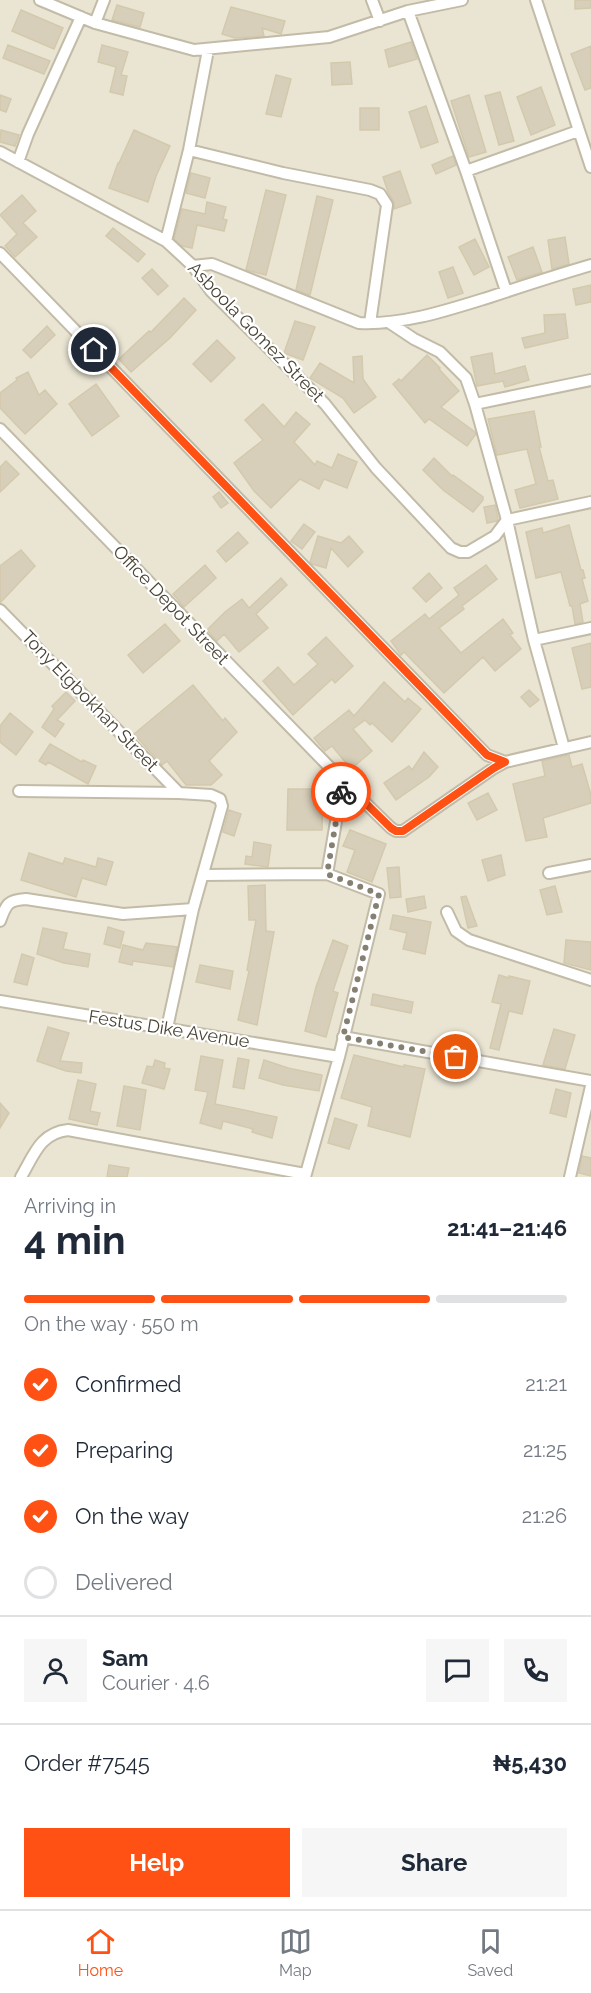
<!DOCTYPE html>
<html lang="en">
<head>
<meta charset="utf-8">
<style>
	body { margin:0; font-family:Raleway,sans-serif; background:#f6f6f7; color:#1f2937; height:100vh; display:flex; flex-direction:column; font-size:22px; white-space:nowrap }
	* { box-sizing:border-box; margin:0 }
	p { font-size:20px; color:#747a83 }
	.icon { flex:none; width:33px; height:33px; fill:none; stroke:currentColor; stroke-width:2; stroke-linecap:round; stroke-linejoin:round }
	.map { position:relative; height:1177px; overflow:hidden }
	.drawer { display:flex; flex-direction:column; background:#fff; flex:1 }
	.drawer>* { flex:none }
	.pin { position:absolute; display:grid; place-items:center; width:51px; height:51px; color:#fff; margin:-26px; border:3px solid #fff; border-radius:50%; box-shadow:0 2px 6px #0007 }
	.courier { position:absolute; display:grid; place-items:center; width:60px; height:60px; margin:-30px; border:4px solid #ff5113; border-radius:50%; background:#fff; color:#222; box-shadow:0 2px 8px #0007 }
	.head em { font-style:normal; font-weight:700 }
	.head div { display:flex; flex-direction:column-reverse }
	.head { display:flex; align-items:center; justify-content:space-between; height:102px; padding:0 24px }
	h1 { font-size:39px; font-weight:700; line-height:45px }
	.bar { display:grid; grid-template-columns:repeat(4,1fr); gap:9px 6px; align-content:center; height:72px; padding:0 24px }
	.bar i { height:8px; border-radius:4px; background:#e0e1e3 }
	.bar .on { background:#ff5113 }
	.bar p { grid-column:span 4 }
	.line { display:flex; align-items:center; gap:15px; padding:0 24px; border-top:2px solid #e0e1e3 }
	.line div { flex:1 }
	.round { display:grid; place-items:center; flex:none; width:63px; height:63px; border-radius:0px; background:#f6f6f7 }
	ol { padding:0 24px; list-style:none }
	li { display:flex; align-items:center; gap:18px; height:66px }
	li p { margin-inline-start:auto }
	li .icon { padding:6px; border-radius:50%; background:#ff5113; color:#fff; stroke-width:4 }
	li:last-child { color:#747a83 }
	li i { width:33px; height:33px; border:3px solid #e0e1e3; border-radius:50% }
	.action { display:flex; gap:12px; margin-top:auto; padding:12px 24px }
	.action a { flex:1; height:69px; border-radius:0px; background:#ff5113; color:#fff; font-size:24px; font-weight:700; line-height:69px; text-align:center }
	.action a+a { background:#f6f6f7; color:#1f2937 }
	.tab-bar { display:flex; justify-content:space-around; align-items:center; height:84px; border-top:2px solid #e0e1e3; background:#fff; font-size:16px; color:#747a83 }
	.tab-bar a { display:grid; justify-items:center; gap:3px }
	.tab-bar .on { color:#ff5113 }
	.map>svg:first-child { display:block }
	.residential { fill:#eae5d3 }
	.building { fill:#d8cfba; stroke:#d3c9ac; stroke-width:1.5 }
	.lines { fill:none; stroke-linecap:round; stroke-linejoin:round }
	.street-casing { stroke:#c2bba7; stroke-width:14 }
	.street { stroke:#fff; stroke-width:10 }
	.done { stroke:#858072; stroke-width:6; stroke-dasharray:0 10.8 }
	.route { stroke:#ff5113; stroke-width:8 }
	.labels { text-anchor:middle; stroke-width:4.5; stroke-linejoin:round; paint-order:stroke }
	.street-label { font-size:18px; fill:#494334; stroke:#fff }
</style>
</head>
<body>
<div class="map">
<svg width="591" height="1177" viewBox="0 0 591 1177">
	<rect width="100%" height="100%" fill="#f5f2e6"/>
	<path class="residential" d="M0,0H591V1177H0Z"/>
	<path class="building" d="M575,0H591V8L575,9Z
		M117,5L144,13L140,27L112,20Z
		M231,7L285,21L281,34L262,28L264,36L235,38L222,34Z
		M21,10L63,28L54,49L12,31Z
		M411,42L417,59L389,67L385,50Z
		M8,45L50,61L44,74L3,58Z
		M102,45L128,52L121,75L127,76L123,95L110,92L116,67L98,62Z
		M591,46V88L585,90L571,54Z
		M350,62L352,84L332,85L331,63Z
		M276,75L291,79L281,117L266,114Z
		M541,87L555,125L531,135L517,97Z
		M500,92L514,141L499,145L485,96Z
		M0,95L11,99L6,112L0,110Z
		M469,95L486,152L469,157L451,101Z
		M426,106L438,142L421,148L409,112Z
		M360,108H379V130H360Z
		M1,130L19,135L15,146L0,142Z
		M134,130L170,146L156,176L148,202L109,188L118,163H119Z
		M453,156L456,165L436,174L432,165Z
		M400,171L411,203L394,209V202L388,192L383,177Z
		M191,173L210,178L205,198L186,193Z
		M266,190L286,195L266,275L246,270Z
		M22,195L36,211L23,223L37,237L15,257L5,246L17,234L0,215Z
		M317,196L333,200L310,295L296,290Z
		M207,202L226,207L223,219L227,220L224,231L197,225L192,248L182,246L174,239L182,209L205,214Z
		M113,228L145,254L138,262L106,236Z
		M565,237L569,264L552,269L548,240Z
		M475,239L489,267L474,275L459,247Z
		M533,247L542,272L517,280L508,257Z
		M453,267L463,293L448,298L439,272Z
		M152,269L168,286L158,295L142,278Z
		M591,285V302L576,305L573,289Z
		M184,298L196,310L170,338L131,372L119,359L149,331L151,332Z
		M565,314L568,338L525,348L522,338L545,333L544,315Z
		M295,321L315,327L303,360L284,353Z
		M47,326L55,335L31,358L23,350Z
		M217,340L235,358L211,382L193,364Z
		M492,353L495,374L525,366L529,380L505,387L503,381L477,386L471,357Z
		M427,355L440,368L439,369L459,391L441,407L475,432L476,434L467,446L429,419L425,423L393,384L399,379L401,381Z
		M362,356L363,379L376,397L354,413L343,398L310,378L320,363L354,383L353,357Z
		M28,372L39,395L45,390L57,404L25,434L0,408V393L17,380L16,378Z
		M96,384L119,416L92,436L69,404Z
		M263,404L284,427L296,412L310,424L294,442L315,465L317,461L332,468L338,454L357,462L347,488L324,479L319,489L300,479L271,508L254,491L234,463L263,440L245,420Z
		M534,411L541,447H539L548,481L553,480L558,499L520,508L515,490L536,484L527,449L497,455L488,419Z
		M434,458L452,476L453,475L483,497V500L473,512L443,490L423,470Z
		M6,461L19,474L0,492V467Z
		M219,492L228,503L221,508L213,497Z
		M495,505L498,519L497,521L487,523L484,507Z
		M304,524L315,532L302,549L291,541Z
		M569,525L581,570H583L585,578L582,579L588,601L580,604L583,622L575,624L572,606H570L561,572L536,578L526,532L542,528L543,533Z
		M238,532L248,543L226,562L217,551Z
		M318,536L341,543L349,536L363,552L348,567L331,548L326,568L312,564L310,562Z
		M21,550L35,566L0,603V566Z
		M205,565L216,578L184,607L173,594Z
		M486,565L497,579L462,606L464,609L439,628L461,653L503,619L513,633L510,635L521,649L495,671L483,657L444,693L404,652L401,655L391,641L425,614L429,619L459,595L454,588Z
		M429,573L442,588L426,602L413,588Z
		M281,578L287,585L256,614L268,628L239,652L224,634L217,641L207,630L225,612L242,599L249,608Z
		M165,624L180,641L143,673L128,655Z
		M326,637L353,666L335,683L332,679L293,715L263,681L278,667L294,685L318,664L308,654Z
		M591,643V687L582,689L572,648Z
		M384,682L405,702L408,698L421,709L392,742L372,723L370,725L365,720L353,729L372,751L351,769L332,746L325,751L314,738L349,710L354,716Z
		M193,685L223,721L225,718L237,732L209,761L222,775L211,785H186L167,761L162,765L134,734Z
		M529,690L539,700L530,707L521,697Z
		M66,692L75,701L57,720L64,724L55,737L42,727L54,709L52,706Z
		M10,713L33,732L16,755L0,742V726Z
		M50,744L82,762L83,760L96,766L88,784L48,762L46,765L39,761Z
		M424,752L438,767L429,777L396,800L384,783L409,766L412,770Z
		M569,755L572,767L582,764L591,795V803L543,818L547,837L526,841L513,784L545,776L542,761Z
		M288,789H323L322,830H287Z
		M488,793L497,810L477,820L468,803Z
		M229,810L241,814L234,836L223,832Z
		M350,830L386,844L372,882L347,872L355,850L343,846Z
		M254,842L271,845L268,867L245,864L246,856L252,857Z
		M29,853L63,864L65,858L96,867L98,858L113,862L106,885L82,878L76,897L21,880Z
		M501,855L505,875L488,881L482,860Z
		M399,867L401,897L390,898L387,868Z
		M265,885L266,931L274,932L257,1025L238,1020L249,971L247,970L256,920H249L248,886Z
		M555,886L562,912L547,915L540,890Z
		M424,896L426,908L408,912L406,899Z
		M466,896L477,926L468,928L461,897Z
		M393,915L431,922L425,954L403,949L407,933L390,929Z
		M108,927L124,932L120,948L104,944Z
		M43,928L67,933L63,949L90,954L88,967L64,963L37,954Z
		M333,940L348,946L333,991L338,993L326,1037L305,1031L316,987Z
		M566,940L591,942V970L564,963Z
		M146,943L177,947L173,967L133,961L132,965L119,962L123,945L143,950Z
		M22,954L34,958L27,985L14,982Z
		M200,965L233,971L230,989L196,982Z
		M499,975L509,978V976L530,981L522,1014L509,1011L499,1050L490,1048L501,1004L492,1002Z
		M373,994L413,1002L411,1013L371,1005Z
		M48,1027L69,1033L60,1061L82,1063L81,1073L66,1071L37,1061Z
		M554,1029L575,1035L565,1069L543,1065Z
		M354,1055L404,1067V1065L425,1069L410,1137L368,1126L372,1107L341,1098Z
		M201,1056L223,1060L215,1104L277,1117L272,1138L252,1132L253,1129L223,1121L221,1129L200,1123L208,1092L195,1090Z
		M238,1058L249,1060L244,1089L233,1087Z
		M155,1060L165,1063L164,1068L170,1069L164,1089L142,1083L147,1066L153,1067Z
		M264,1060L288,1068L322,1075L319,1091L283,1085L259,1078Z
		M78,1080L96,1084L90,1111L100,1113L97,1125L69,1119Z
		M124,1086L146,1090L140,1130L117,1126Z
		M556,1089L571,1093L566,1117L550,1113Z
		M0,1103L9,1113L0,1128Z
		M335,1118L357,1125L349,1149L328,1143Z
		M582,1156L591,1158V1176L579,1173Z
		M109,1165L129,1168L127,1177H107Z"/>
	<g class="lines">
		<g class="street-casing">
			<path id="street" d="M40,0L95,23L194,50L329,37L408,11L462,0
				M372,0L380,21
				M536,0L591,167
				M408,11L466,171L506,291
				M95,23L104,0
				M189,150L283,173L370,190L380,194L387,205L370,323
				M0,152L166,241L193,266L211,291L325,404L376,468L451,548L460,552H468L495,536L507,520L591,502
				M18,162L28,134L81,17
				M466,171L578,131
				M166,241L189,150L208,50
				M0,253L487,755L505,762
				M193,266L212,264L359,323C404,325 448,310 490,297C523,286 557,275 591,265
				M390,323L414,339L440,352L466,378L475,404L507,520L534,640L564,748
				M475,404L591,380
				M0,429L343,781L391,828L396,831H403L494,768L505,762L591,742
				M0,610L179,793
				M534,640L591,628
				M19,791L179,793L211,795L220,799L222,806L193,909L167,1028
				M549,873L591,865
				M203,875L327,874
				M447,912L456,931L469,940L591,980
				M0,921C6,905 7,900 26,899L123,914L193,909
				M0,1001L339,1057
				M343,1037L591,1081
				M21,1177C34,1155 40,1133 68,1130L305,1174
				M305,1177L339,1057L379,894L327,874L343,781
				M570,1177L591,1086"/>
		</g>
		<use href="#street" class="street"/>
	</g>
	<g class="lines">
		<path class="done" d="M341,792L327,874L379,894L343,1037L456,1057"/>
		<path class="route" d="M94,350L487,755L505,762L494,768L403,831H396L391,828L343,781L341,792"/>
	</g>
	<g class="labels">
		<g class="street-label">
			<text transform="translate(256 332) rotate(46)" y="6">Asboola Gomez Street</text>
			<text transform="translate(171 605) rotate(46)" y="6">Office Depot Street</text>
			<text transform="translate(90 701) rotate(46)" y="6">Tony Elgbokhan Street</text>
			<text transform="translate(169 1029) rotate(9)" y="6">Festus Dike Avenue</text>
		</g>
	</g>
</svg>
<div class="pin" style="left:456px;top:1057px;background:#ea580c"><svg class="icon" aria-label="bag" viewBox="0 0 24 24"><path d="M5 8h14l-1 12H6zM9 8a3 3 0 0 1 6 0"/></svg></div>
<div class="pin" style="left:94px;top:350px;background:#1f2937"><svg class="icon" aria-label="home" viewBox="0 0 24 24"><path d="M3 11l9-7 9 7M6 9v11h12V9"/></svg></div>
<div class="courier" style="left:341px;top:792px"><svg class="icon" aria-label="bike" viewBox="0 0 24 24"><circle cx="6" cy="16" r="4"/><circle cx="18" cy="16" r="4"/><path d="M6 16l4-8h5l3 8M10 8l3 8H6M13 5h3"/></svg></div>
</div>
<section class="drawer">
<div class="head"><div><h1>4 min</h1><p>Arriving in</p></div><em>21:41–21:46</em></div>
<div class="bar"><i class="on"></i><i class="on"></i><i class="on"></i><i></i><p>On the way · 550 m</p></div>
<ol>
<li><svg class="icon" aria-label="check" viewBox="0 0 24 24"><path d="M5 12l5 5 9-10"/></svg>Confirmed<p>21:21</p></li>
<li><svg class="icon" aria-label="check" viewBox="0 0 24 24"><path d="M5 12l5 5 9-10"/></svg>Preparing<p>21:25</p></li>
<li><svg class="icon" aria-label="check" viewBox="0 0 24 24"><path d="M5 12l5 5 9-10"/></svg>On the way<p>21:26</p></li>
<li><i></i>Delivered</li>
</ol>
<div class="line" style="height:108px"><a class="round"><svg class="icon" aria-label="person" viewBox="0 0 24 24"><circle cx="12" cy="8" r="4"/><path d="M4 21q1-7 8-7t8 7"/></svg></a><div><b>Sam</b><p>Courier · 4.6</p></div><a class="round"><svg class="icon" aria-label="chat" viewBox="0 0 24 24"><path d="M4 5h16v11H9l-5 4z"/></svg></a><a class="round"><svg class="icon" aria-label="phone" viewBox="0 0 24 24"><path d="M5 4h4l2 5-3 2q2 4 5 5l2-3 5 2v4C11 20 4 13 5 4z"/></svg></a></div>
<div class="line" style="height:78px"><div>Order #7545</div><b>₦5,430</b></div>
<div class="action"><a>Help</a><a>Share</a></div>
</section>
<nav class="tab-bar">
<a class="on"><svg class="icon" aria-label="home" viewBox="0 0 24 24"><path d="M3 11l9-7 9 7M6 9v11h12V9"/></svg>Home</a>
<a><svg class="icon" aria-label="map" viewBox="0 0 24 24"><path d="M3 6l6-2 6 2 6-2v14l-6 2-6-2-6 2zM9 4v14M15 6v14"/></svg>Map</a>
<a><svg class="icon" aria-label="saved" viewBox="0 0 24 24"><path d="M7 4h10v16l-5-4-5 4z"/></svg>Saved</a>
</nav>
</body>
</html>
